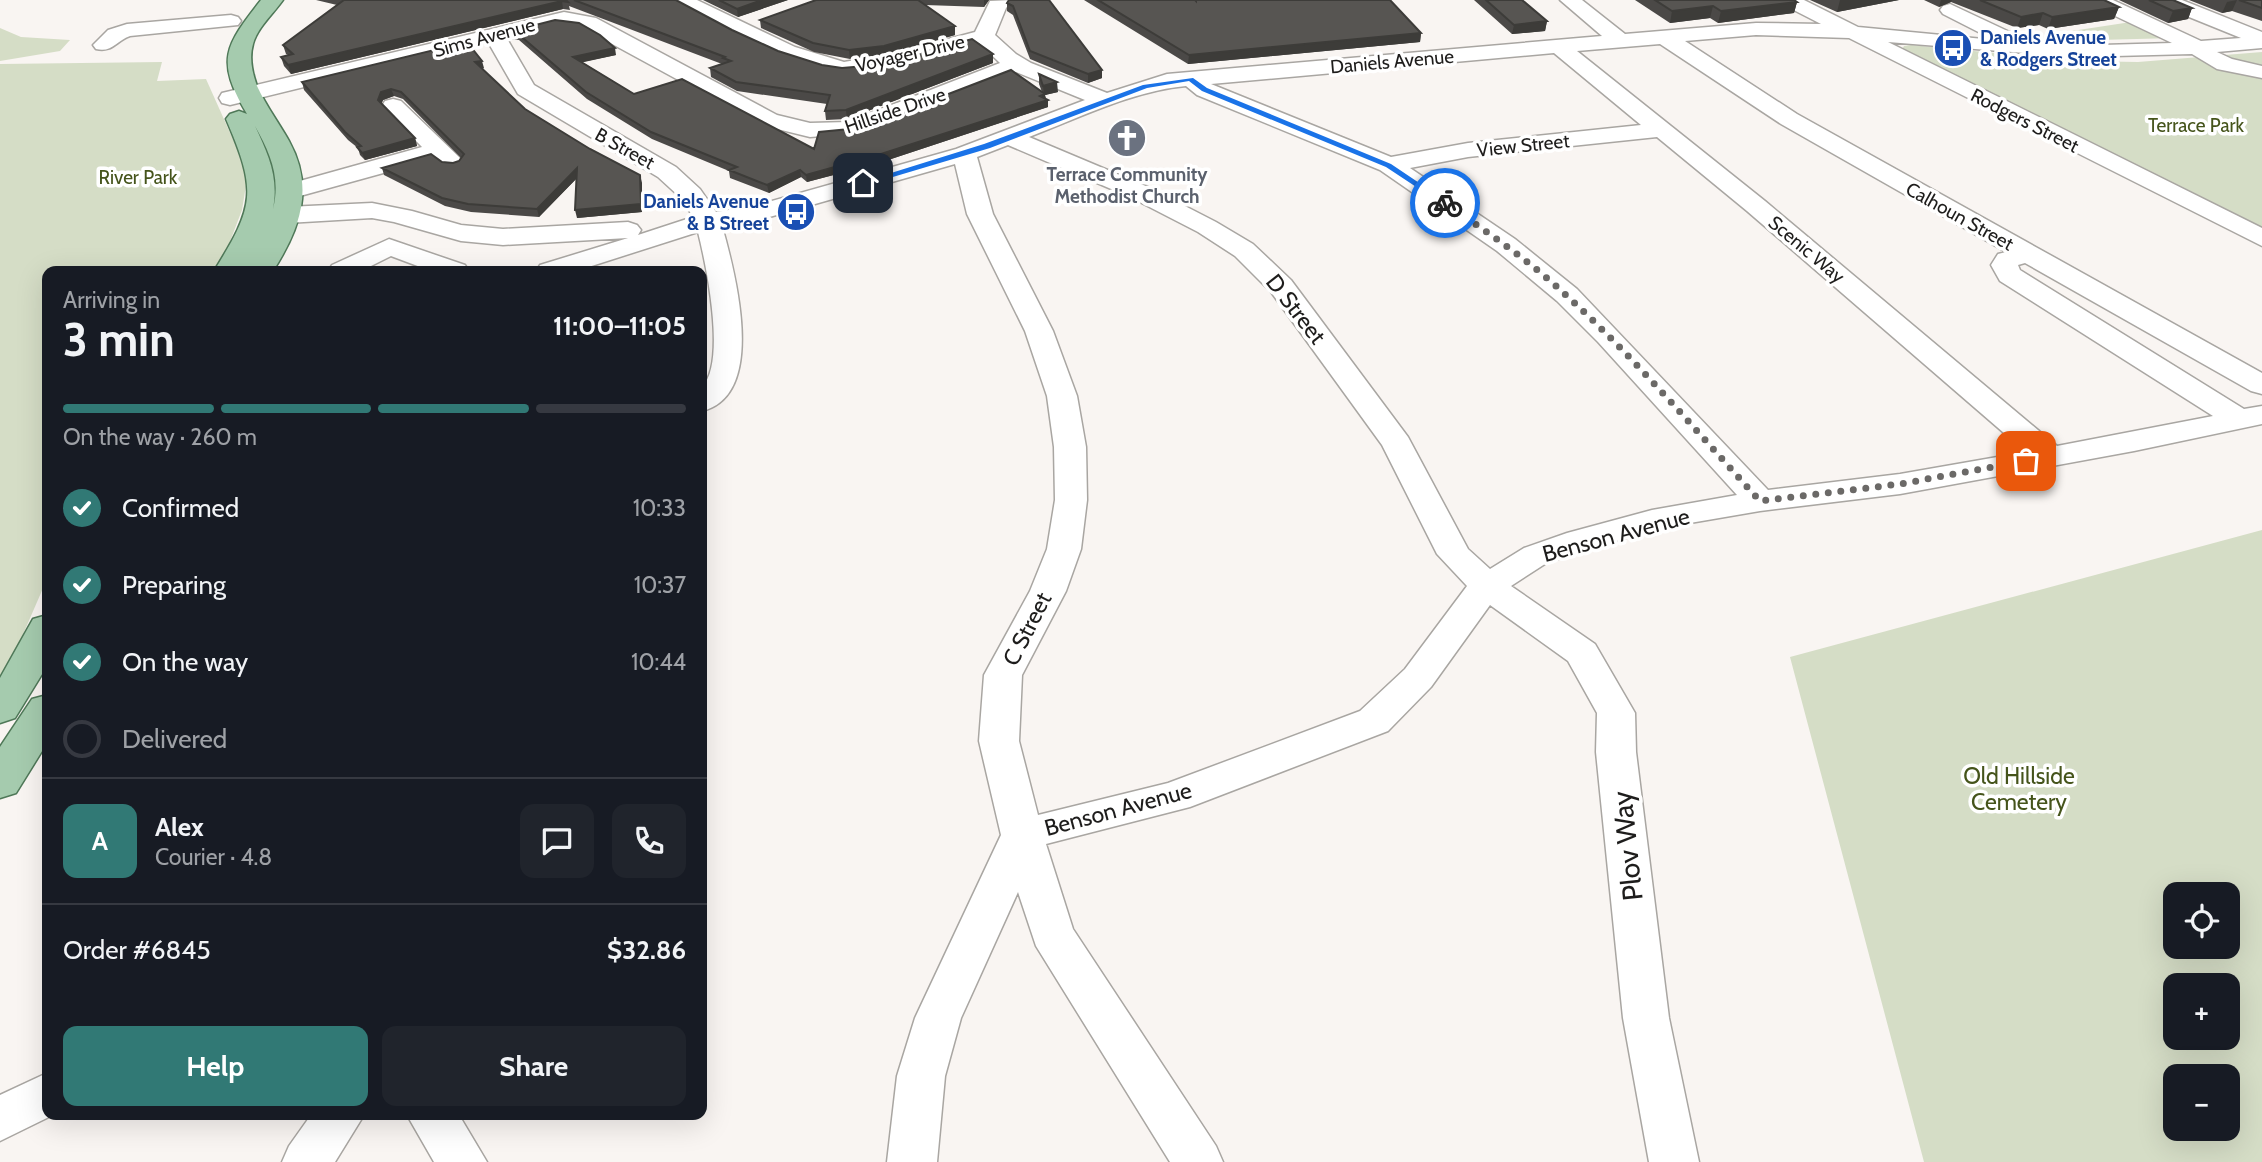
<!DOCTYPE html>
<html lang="en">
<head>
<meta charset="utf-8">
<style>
	body { margin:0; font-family:Cabin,sans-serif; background:#20242c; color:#f1f3f6; height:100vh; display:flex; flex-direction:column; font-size:26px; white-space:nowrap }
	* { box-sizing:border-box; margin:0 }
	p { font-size:23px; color:#9ea1a6 }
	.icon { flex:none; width:38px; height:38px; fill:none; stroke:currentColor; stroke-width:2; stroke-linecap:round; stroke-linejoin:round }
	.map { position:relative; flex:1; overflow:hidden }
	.sheet { position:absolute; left:42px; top:266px; width:665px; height:854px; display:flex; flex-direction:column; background:#171b24; border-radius:14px; box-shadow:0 7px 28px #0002 }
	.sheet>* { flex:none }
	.tools { position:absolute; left:2163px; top:882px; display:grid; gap:14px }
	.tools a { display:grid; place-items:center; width:77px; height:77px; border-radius:14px; background:#171b24; box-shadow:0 7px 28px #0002; font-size:35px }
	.pin { position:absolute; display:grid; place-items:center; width:60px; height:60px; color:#fff; margin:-30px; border-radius:14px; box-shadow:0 4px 10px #0006 }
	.courier { position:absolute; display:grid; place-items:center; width:70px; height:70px; margin:-35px; border:5px solid #1a73e8; border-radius:50%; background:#fff; color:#222; box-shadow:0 2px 9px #0007 }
	.headline em { font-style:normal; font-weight:700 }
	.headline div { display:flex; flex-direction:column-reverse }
	.headline { display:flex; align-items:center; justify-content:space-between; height:119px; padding:0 21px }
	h1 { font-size:46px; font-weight:700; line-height:52px }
	.bar { display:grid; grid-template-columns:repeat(4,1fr); gap:10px 7px; align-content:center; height:84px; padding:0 21px }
	.bar i { height:9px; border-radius:5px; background:#363941 }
	.bar .selected { background:#317975 }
	.bar p { grid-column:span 4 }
	.line { display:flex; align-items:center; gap:18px; padding:0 21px; border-top:2px solid #363941 }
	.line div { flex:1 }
	.round { display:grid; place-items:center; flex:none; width:74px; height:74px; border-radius:14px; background:#20242c }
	ol { padding:0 21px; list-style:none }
	li { display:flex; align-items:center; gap:21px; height:77px }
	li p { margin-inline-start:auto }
	li .icon { padding:7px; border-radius:50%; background:#317975; color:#fff; stroke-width:4 }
	li:last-child { color:#9ea1a6 }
	li i { width:38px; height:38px; border:4px solid #363941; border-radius:50% }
	.action { display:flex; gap:14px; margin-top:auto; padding:14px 21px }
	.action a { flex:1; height:80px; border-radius:14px; background:#317975; color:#fff; font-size:28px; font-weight:700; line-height:80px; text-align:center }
	.action a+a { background:#20242c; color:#f1f3f6 }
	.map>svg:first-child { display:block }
	.green { fill:#d5ddc6; fill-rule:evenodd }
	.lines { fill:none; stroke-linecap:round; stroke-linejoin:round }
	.minor-casing { stroke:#a9a6a2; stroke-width:3 }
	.major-casing { stroke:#4f7858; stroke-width:3 }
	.minor { fill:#fff; fill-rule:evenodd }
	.major { fill:#a5cbae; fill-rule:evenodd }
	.wall { fill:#4b4947 }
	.shaded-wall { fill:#3d3c39 }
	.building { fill:#575552; stroke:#3d3c39; stroke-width:2 }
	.route { fill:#1a73e8 }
	.done { stroke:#6b6967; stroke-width:7; stroke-dasharray:0 12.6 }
	.labels { text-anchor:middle; stroke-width:7; stroke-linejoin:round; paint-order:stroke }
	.far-street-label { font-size:19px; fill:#1e1d1c; stroke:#fff }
	.far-transit-label { font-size:19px; font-weight:bold; fill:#164399; stroke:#fff; text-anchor:start }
	.far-park-label { font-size:19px; fill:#45541b; stroke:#fff }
	.far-worship-label { font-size:19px; font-weight:bold; fill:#5b616d; stroke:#fff }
	.street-label { font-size:23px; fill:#1e1d1c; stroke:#fff }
	.park-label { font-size:23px; fill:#45541b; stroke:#fff }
	.near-street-label { font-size:28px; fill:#1e1d1c; stroke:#fff }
</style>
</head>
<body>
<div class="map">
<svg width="2262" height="1162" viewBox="0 0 2262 1162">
	<rect width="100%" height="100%" fill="#f9f5f2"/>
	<path class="green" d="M2131,22L2175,38L2060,41L2052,34Z
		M0,28L21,37L70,40L60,51L0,61Z
		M1911,45L2080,61L2138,62L2262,52V231L1901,51L1904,46Z
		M162,62L157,81L206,79L248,173L242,210L221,265L216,271H47V579L11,662L0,678V64Z
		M2262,530V1162H1924L1790,657ZM2175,894H2228V947H2175ZM2175,985H2228V1038H2175ZM2175,1076H2228V1129H2175Z"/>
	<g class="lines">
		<g class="minor-casing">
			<path id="minor" d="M672,0H697L795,47L844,62L896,53L975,32L990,1L1013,0L1006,8L995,35L1016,54L1031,63L1107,93L1167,74L1602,36L1560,0H1582L1625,34L1756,23L1821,24L1782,4L1779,0H1804L1858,27L1994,40L1943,14L1940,10L1943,6L1950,4L2016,35L2019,39L2018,42L2102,45L2172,43L2090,4L2087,0H2113L2201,41L2241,38L2157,4L2154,0H2182L2262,32V48L2217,52L2232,59L2262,66V78L2217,69L2192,54L2076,57L1888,42L2262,228V246L1849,38L1756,35L1685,41L1797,114L2262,373V394L2251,391L2025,263L2018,265L2020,270L2244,409L2262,406V424L2134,451L1900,494L1760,511L1655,529L1548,562L1511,586L1595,644L1635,713L1636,752L1669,1018L1699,1162H1649L1623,1018L1596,752L1597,713L1568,661L1490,605L1431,687L1388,731L1190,807L1046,844L1073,929L1216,1146L1223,1162H1170L1036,946L1018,892L961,1018L945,1076L937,1162H887L897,1076L915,1018L1001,835L979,741L984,675L1030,591L1047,549L1055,500L1054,447L1047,396L1025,331L967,214L955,164L766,218L722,226C735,272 768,395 702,411V387C727,362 706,264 698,232L576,271H536L540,265L628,238L503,245L461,241L394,222L372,218L287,223L278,220L274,215L278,210L287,207L372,203L412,211L461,225L503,229L628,222L637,225L641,230L638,235L693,217L682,199L658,177L518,94L488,42L230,105L222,103L219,98L222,93L564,12L596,18L777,115L810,123L848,122L1000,63L979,43C936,55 888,76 843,74C795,73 719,27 675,4ZM556,24L581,27L761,125L810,137L860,133L1016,72L1085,100L956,149L754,206L716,212L700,189L676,167L534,85L506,37ZM1660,44L1781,124L2006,252L1998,254L1991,265L2000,281L2213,416L2057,446L1765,201L1577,51ZM1554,53L1641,125L1468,143L1391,157L1211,84ZM1186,86L1197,95L1380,170L1497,251L1557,301L1598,342L1737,495L1652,510L1567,533L1524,548L1490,569L1468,549L1408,437L1291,280L1253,244L1216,222L1148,187L1029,137C1079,118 1132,91 1186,86ZM1657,137L1747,211L2026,452L1900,474L1768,490L1577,289L1515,239L1410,168L1468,157ZM1008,145L1130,197L1198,232L1235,256L1271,292L1382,445L1437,554L1467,586L1405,669L1360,711L1168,783L1038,815L1019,741L1022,675L1066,591L1081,549L1087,500L1086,447L1077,396L1053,331L993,214L977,157Z
				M231,15L238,17L241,21L238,25L130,36C116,41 112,53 96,49L93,45L108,30L127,24Z
				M393,99L401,101L459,157L463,162L459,167C447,170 442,167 434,159L300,196L291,198L282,196L279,191L282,186L422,147L382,106L385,101Z
				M389,239L465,265L469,271H431L391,256L361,271H328L332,265Z
				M47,1073V1115H53L0,1141V1095Z
				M311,1115H364L335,1162H282L289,1146Z
				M407,1115H459L487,1162H434Z"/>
		</g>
		<g class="major-casing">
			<path id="major" d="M261,0H283C274,13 257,28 253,44C249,58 252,72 257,86C266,106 279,123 289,141C315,188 300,229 273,271H214C255,205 257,191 226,119L230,114L239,111L247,114C215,60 225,46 261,0ZM255,126C270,153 281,177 273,209C279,177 268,154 255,126Z
				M47,615V666L15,718L0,723V678L33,619Z
				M47,695V743L16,793L0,798V747L32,699Z"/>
		</g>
		<use href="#minor" class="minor"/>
		<use href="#major" class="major"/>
	</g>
	<path class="wall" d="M316,0H676L732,30L778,51L822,65L842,68L993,54V63L847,119L826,120L825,111L827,104L737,91L711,77L710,68L722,64L569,6L570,10L563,9L291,74L284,66L281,57L288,55L286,54L283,45L337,5Z
		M703,0H788L738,17Z
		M816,0H989L984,7L925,5L955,35L885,55L850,59L814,52L761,28L760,20Z
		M1009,0L1102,70V78L1088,83L1030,59L1013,15L1007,11V3Z
		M1084,0H1390L1421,33L1420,42L1188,64Z
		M1474,0H1522L1547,21L1545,31L1512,34Z
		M1635,0H1794L1797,2L1794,13L1718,23L1710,18L1670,23Z
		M1810,0H1899L1837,12Z
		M1924,0H2104L2119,7L2114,19L2048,29L2039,25L2017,28L1951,2L1939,7Z
		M2119,0H2173L2192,8L2188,19L2168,23Z
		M2189,0H2262V21L2232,11L2222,13Z
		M555,20L616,55L582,62L634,94L814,149L860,128L1042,92L1039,84V74L1058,92L1045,95L1046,99L1048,100V107L879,163L807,182L801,177L769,193L730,178L729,171L652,139L587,99L519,40L510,39L508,32Z
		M484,68L482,69L525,109L642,183V212L577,218V178L539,217L471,212L445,206L384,175L382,168L442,162L453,163L459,161L461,158L403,99L394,96L383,100L381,104L415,138L417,146L365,160L360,155L358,148L348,140L304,90L302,82Z"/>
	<path class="shaded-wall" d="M762,0H788L738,17L737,9Z
		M984,0H989L984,7Z
		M1840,0H1899L1837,12Z
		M1941,0H1952L1951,2L1939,7Z
		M2237,0L2232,11L2222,13L2227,2Z
		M562,1L563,9L291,74L288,65Z
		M1797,2L1794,13L1718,23L1721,11Z
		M1713,6L1710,18L1670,23L1672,11Z
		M2119,7L2114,19L2048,29L2052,17Z
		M2192,8L2188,19L2168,23L2173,11Z
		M2043,13L2039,25L2017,28L2021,17Z
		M1547,21L1545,31L1512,34L1514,25Z
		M955,26V35L885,55L850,59L849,50Z
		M1421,33L1420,42L1188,64L1189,55Z
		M615,48L616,55L575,64L573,57Z
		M993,54V63L847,119L846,110Z
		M482,61L484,68L477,70L475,62Z
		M1102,70V78L1088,83V74Z
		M1057,82L1058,92L1045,95L1046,101L1048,100V107L879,163L807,182L806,175L1044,95L1043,86Z
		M391,89L394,96L383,100L380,108L378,100L381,92Z
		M415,138L417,146L365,160L362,153Z
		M577,168L579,176L539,217L537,209Z
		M800,170L801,177L769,193L767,185Z
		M640,175L642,183V212L577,218L575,210Z"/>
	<path class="building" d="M344,0H566L568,2L562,1L288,65L281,57L293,54L283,45Z
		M574,0H676L732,30L778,51L822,65L842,68L877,65L972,39L993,54L846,110L825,111L830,95L736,82L710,68L731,61L723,58L725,57Z
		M719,0H762L737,9Z
		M816,0H918L955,26L884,46L849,50L813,43L760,20Z
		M1009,0H1049L1102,70L1088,74L1030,51L1013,6L1007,3Z
		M1098,0H1195L1196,1V0H1390L1421,33L1189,55Z
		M1486,0H1522L1547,21L1514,25Z
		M1655,0H1794L1797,2L1721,11L1713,6L1672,11Z
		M1980,0H2104L2119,7L2052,17L2043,13L2021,17Z
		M2149,0H2173L2192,8L2173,11Z
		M2239,0H2262V8Z
		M555,20L579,23L600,35L615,48L573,57L634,94L682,79L814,149L819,132L860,128L1011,70L1045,94L1040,96L1048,100L878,155L806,175L800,170L767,185L729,170L737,167L651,132L586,92L517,33L508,32Z
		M467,42L482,61L475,62L525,109L590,149L640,175L641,204L575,210L577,168L537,209L468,204L442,198L382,168L431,154L442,162L453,163L459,161L464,154L401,92L391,89L381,92L378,100L415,138L362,153L357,147L361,146L345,132L302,82Z
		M1039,74L1057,82L1043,86Z"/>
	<path class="route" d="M1193,78L1207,88L1391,164L1449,203L1442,204L1386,167L1202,91L1189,81L1147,88L990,148L866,185L859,183L984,144L1143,85Z"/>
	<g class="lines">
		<path class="done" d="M1445,203C1487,232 1530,261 1567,296C1636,359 1697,432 1760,501L1900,484L2026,461"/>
	</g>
	<defs>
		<g id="bus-disc" transform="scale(2.0125)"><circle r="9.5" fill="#1a4fb4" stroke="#fff"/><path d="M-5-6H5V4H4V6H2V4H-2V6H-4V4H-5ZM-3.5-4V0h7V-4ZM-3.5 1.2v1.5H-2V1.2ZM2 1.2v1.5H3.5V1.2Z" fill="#fff"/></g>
		<g id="church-disc" transform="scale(2.0125)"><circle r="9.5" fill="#6b7280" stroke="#fff"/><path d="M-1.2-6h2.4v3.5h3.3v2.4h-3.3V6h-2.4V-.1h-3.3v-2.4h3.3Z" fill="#fff"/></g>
	</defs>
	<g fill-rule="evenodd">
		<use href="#bus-disc" x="1953" y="48"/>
		<use href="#church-disc" x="1127" y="138"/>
		<use href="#bus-disc" x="796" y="212"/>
	</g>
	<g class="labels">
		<g class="far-street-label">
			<text transform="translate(484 37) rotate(-15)" y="7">Sims Avenue</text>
			<text transform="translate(910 53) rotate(-13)" y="7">Voyager Drive</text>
			<text transform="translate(1392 61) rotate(-5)" y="7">Daniels Avenue</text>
			<text transform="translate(895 110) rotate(-19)" y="7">Hillside Drive</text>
			<text transform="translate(2025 120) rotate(27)" y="7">Rodgers Street</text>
			<text transform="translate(1523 145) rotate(-6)" y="7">View Street</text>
			<text transform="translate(625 148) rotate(29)" y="7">B Street</text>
			<text transform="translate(1960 216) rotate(29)" y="7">Calhoun Street</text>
			<text transform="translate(1807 249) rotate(40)" y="7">Scenic Way</text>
		</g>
		<g class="far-transit-label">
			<text x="1980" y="44">Daniels Avenue<tspan x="1980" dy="22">&amp; Rodgers Street</tspan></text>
			<text x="769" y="208" text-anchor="end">Daniels Avenue<tspan x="769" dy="22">&amp; B Street</tspan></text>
		</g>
		<g class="far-park-label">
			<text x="2196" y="132">Terrace Park</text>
			<text x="138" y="184">River Park</text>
		</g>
		<g class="far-worship-label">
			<text x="1127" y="181">Terrace Community<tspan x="1127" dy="22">Methodist Church</tspan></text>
		</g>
		<g class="street-label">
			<text transform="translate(1296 309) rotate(52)" y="8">D Street</text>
			<text transform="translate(1616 535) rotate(-15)" y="8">Benson Avenue</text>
			<text transform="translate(1027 629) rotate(-63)" y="8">C Street</text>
			<text transform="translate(1118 809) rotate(-15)" y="8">Benson Avenue</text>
		</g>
		<g class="park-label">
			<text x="2019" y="784">Old Hillside<tspan x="2019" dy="26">Cemetery</tspan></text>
		</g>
		<g class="near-street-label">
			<text transform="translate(1627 846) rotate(-96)" y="10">Plov Way</text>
		</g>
	</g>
</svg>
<div class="tools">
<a><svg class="icon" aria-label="locate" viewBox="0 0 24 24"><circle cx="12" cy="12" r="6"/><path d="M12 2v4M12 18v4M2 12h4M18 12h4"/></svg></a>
<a>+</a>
<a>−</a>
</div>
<div class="pin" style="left:2026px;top:461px;background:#ea580c"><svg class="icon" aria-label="bag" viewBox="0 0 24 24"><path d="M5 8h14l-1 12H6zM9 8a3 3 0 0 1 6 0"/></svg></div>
<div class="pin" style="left:863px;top:183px;background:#1f2937"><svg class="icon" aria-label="home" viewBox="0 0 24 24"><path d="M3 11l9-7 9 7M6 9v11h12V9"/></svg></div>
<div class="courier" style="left:1445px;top:203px"><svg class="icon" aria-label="bike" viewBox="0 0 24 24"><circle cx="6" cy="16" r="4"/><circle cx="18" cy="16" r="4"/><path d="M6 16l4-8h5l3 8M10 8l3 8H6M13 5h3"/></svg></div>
<section class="sheet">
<div class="headline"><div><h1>3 min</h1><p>Arriving in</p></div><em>11:00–11:05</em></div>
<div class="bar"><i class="selected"></i><i class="selected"></i><i class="selected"></i><i></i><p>On the way · 260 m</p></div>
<ol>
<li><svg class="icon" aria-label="check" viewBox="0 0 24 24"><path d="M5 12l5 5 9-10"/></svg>Confirmed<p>10:33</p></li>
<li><svg class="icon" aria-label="check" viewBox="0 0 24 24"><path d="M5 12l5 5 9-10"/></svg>Preparing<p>10:37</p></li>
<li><svg class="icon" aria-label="check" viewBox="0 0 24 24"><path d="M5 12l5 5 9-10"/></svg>On the way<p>10:44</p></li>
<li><i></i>Delivered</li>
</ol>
<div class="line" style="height:126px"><b class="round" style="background:#317975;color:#fff">A</b><div><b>Alex</b><p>Courier · 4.8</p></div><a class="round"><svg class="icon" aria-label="chat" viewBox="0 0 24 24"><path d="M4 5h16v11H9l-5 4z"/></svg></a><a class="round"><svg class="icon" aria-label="phone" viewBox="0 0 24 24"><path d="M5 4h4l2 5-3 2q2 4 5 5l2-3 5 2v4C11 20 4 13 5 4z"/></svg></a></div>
<div class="line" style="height:91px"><div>Order #6845</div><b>$32.86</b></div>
<div class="action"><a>Help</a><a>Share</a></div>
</section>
</div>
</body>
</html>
